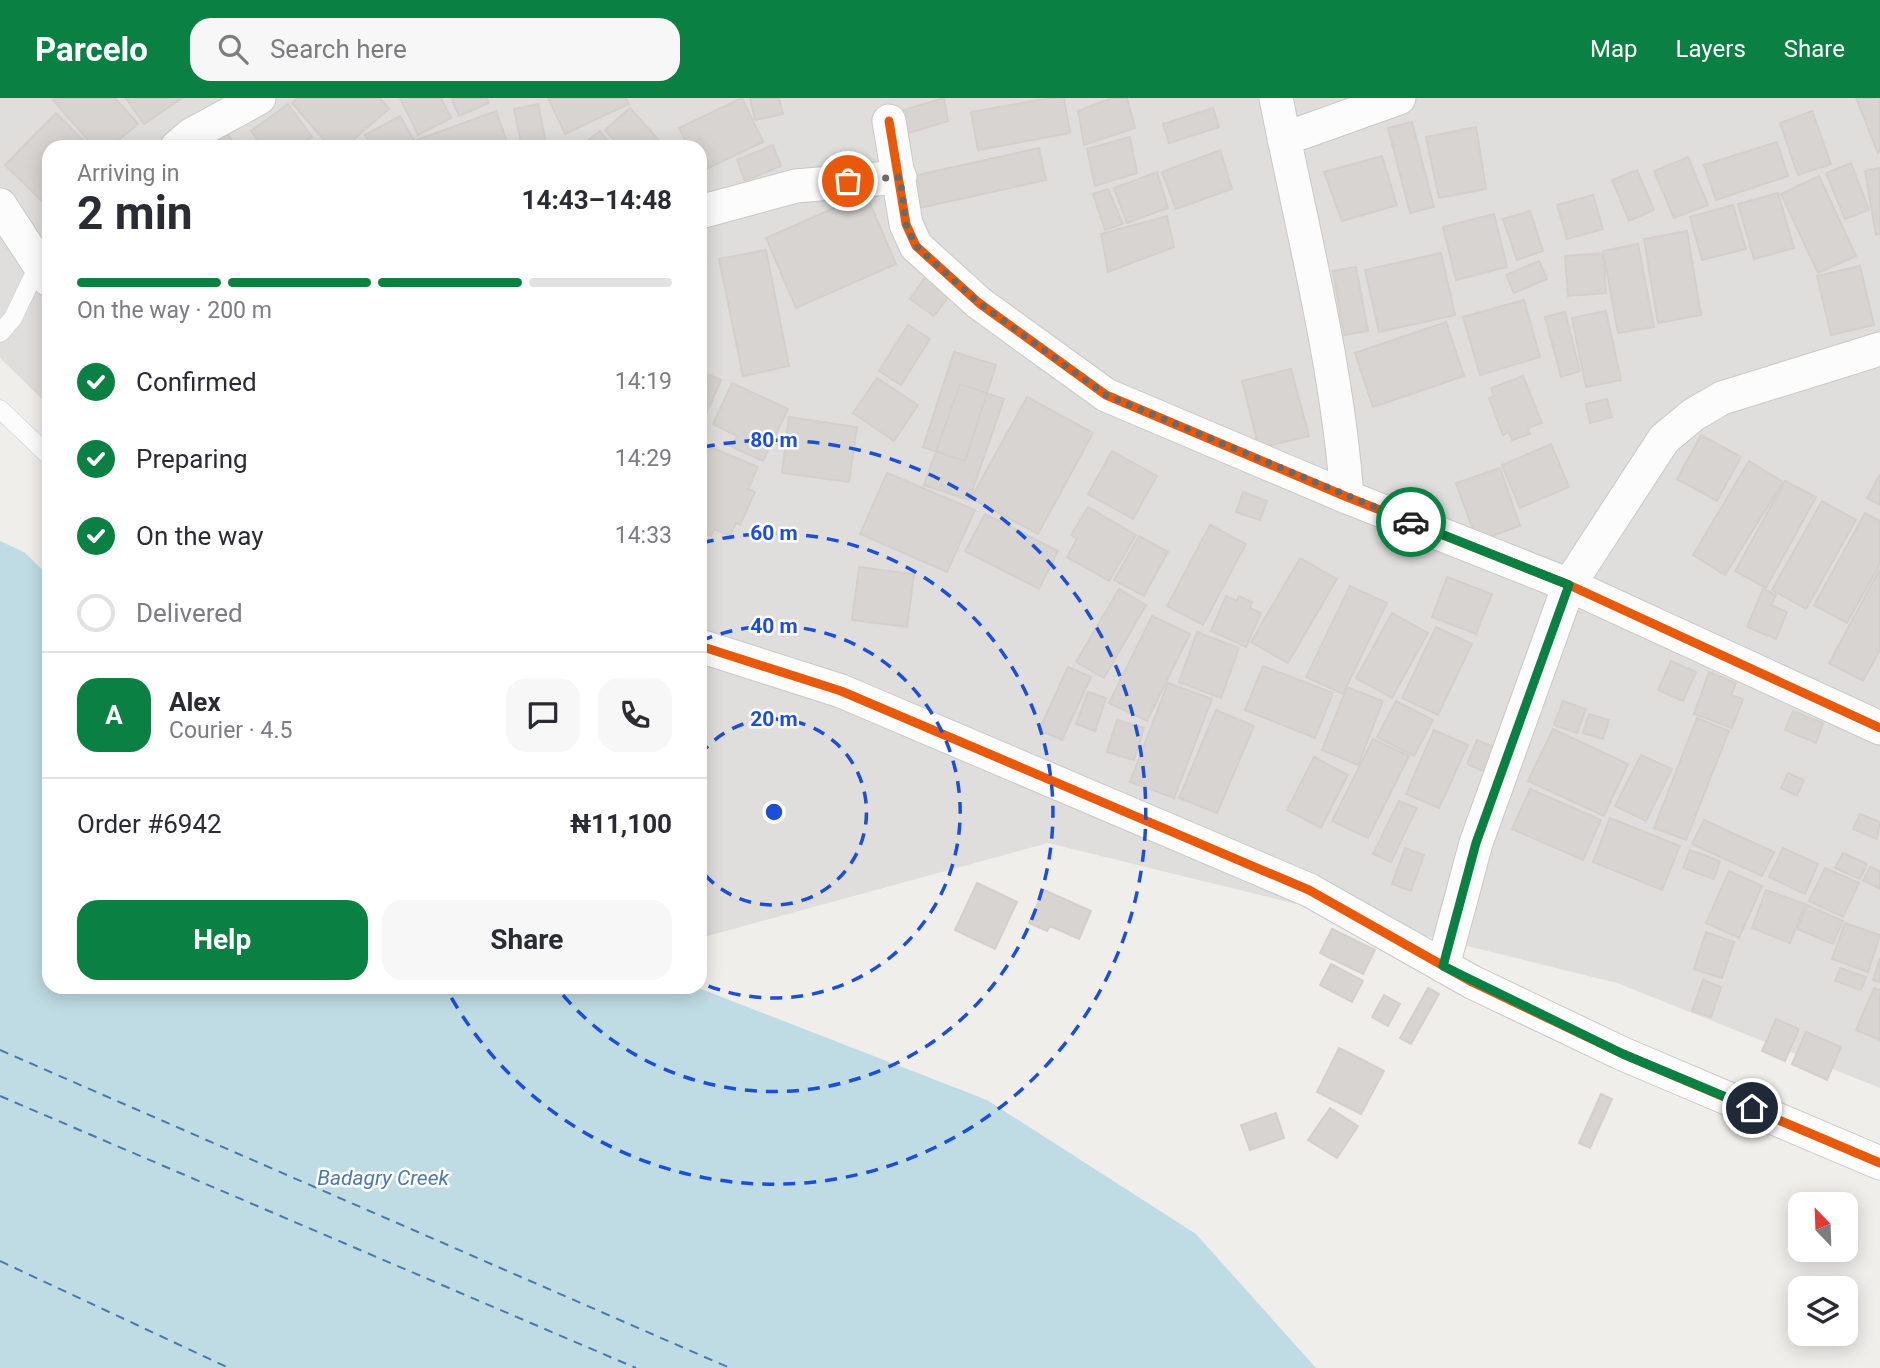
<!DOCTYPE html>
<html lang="en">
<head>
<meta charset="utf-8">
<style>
	body { margin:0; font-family:Roboto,sans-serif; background:#f7f7f7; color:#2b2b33; height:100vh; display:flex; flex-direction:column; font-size:26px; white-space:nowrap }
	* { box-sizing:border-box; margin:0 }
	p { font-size:23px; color:#7c7c81 }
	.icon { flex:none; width:38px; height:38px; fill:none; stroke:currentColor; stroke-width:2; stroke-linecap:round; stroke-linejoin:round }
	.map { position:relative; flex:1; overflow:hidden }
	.side { position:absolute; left:42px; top:42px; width:665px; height:854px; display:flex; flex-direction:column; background:#fff; border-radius:21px; box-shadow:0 4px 18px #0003 }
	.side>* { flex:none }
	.needle { width:46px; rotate:337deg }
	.fabs { position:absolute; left:1788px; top:1094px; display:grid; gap:14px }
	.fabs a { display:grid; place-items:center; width:70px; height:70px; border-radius:14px; background:#fff; box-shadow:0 4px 18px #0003; font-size:35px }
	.pin { position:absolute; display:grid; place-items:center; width:60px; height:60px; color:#fff; margin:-30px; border:4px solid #fff; border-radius:50%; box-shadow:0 2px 7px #0007 }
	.courier { position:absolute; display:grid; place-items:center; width:70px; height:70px; margin:-35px; border:5px solid #0b8043; border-radius:50%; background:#fff; color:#222; box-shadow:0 2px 9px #0007 }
	.head em { font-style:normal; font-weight:700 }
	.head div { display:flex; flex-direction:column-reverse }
	.head { display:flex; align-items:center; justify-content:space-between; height:119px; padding:0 35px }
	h1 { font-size:46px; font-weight:700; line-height:52px }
	.bar { display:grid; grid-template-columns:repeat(4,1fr); gap:10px 7px; align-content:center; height:84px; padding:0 35px }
	.bar i { height:9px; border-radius:5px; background:#e1e1e2 }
	.bar .on { background:#0b8043 }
	.bar p { grid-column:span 4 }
	.line { display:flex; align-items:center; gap:18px; padding:0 35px; border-top:2px solid #e1e1e2 }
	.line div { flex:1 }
	.round { display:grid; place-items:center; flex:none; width:74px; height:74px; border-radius:21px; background:#f7f7f7 }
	ol { padding:0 35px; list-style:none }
	li { display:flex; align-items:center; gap:21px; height:77px }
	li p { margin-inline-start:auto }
	li .icon { padding:7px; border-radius:50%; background:#0b8043; color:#fff; stroke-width:4 }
	li:last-child { color:#7c7c81 }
	li i { width:38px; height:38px; border:4px solid #e1e1e2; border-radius:50% }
	.primary-button { display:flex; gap:14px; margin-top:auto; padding:14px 35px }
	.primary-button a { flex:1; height:80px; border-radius:21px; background:#0b8043; color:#fff; font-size:28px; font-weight:700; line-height:80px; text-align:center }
	.primary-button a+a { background:#f7f7f7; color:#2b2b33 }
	header { display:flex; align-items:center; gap:42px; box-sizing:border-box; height:98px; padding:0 35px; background:#0b8043; color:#fff }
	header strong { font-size:33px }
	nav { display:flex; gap:38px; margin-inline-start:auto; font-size:24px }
	.search { width:490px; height:63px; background:#f7f7f7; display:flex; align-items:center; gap:18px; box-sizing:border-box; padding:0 24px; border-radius:21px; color:#7c7c81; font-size:26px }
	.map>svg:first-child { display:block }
	.residential { fill:#dfdedc }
	.water { fill:#bfdbe3 }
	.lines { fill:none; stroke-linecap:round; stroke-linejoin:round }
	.ferry { stroke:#4a7aab; stroke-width:2; stroke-dasharray:9 7; stroke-linecap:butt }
	.building { fill:#d7d4d2; stroke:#d3d0cc; stroke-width:2 }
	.lane-casing { stroke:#c9c8c7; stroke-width:19 }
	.street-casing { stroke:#c9c8c7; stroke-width:35 }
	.lane { stroke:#fdfcfc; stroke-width:18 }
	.street { stroke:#fdfcfc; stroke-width:33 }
	.cycleway-casing { stroke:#fff; stroke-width:13 }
	.cycleway { stroke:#e8590c; stroke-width:9 }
	.done { stroke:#6a6968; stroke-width:7; stroke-dasharray:0 12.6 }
	.route { stroke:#0b8043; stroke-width:9 }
	.ring { fill:none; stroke:#1d4ed8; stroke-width:3.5; stroke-dasharray:12 9 }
	.labels { text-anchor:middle; stroke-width:5; stroke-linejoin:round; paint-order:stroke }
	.water-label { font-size:21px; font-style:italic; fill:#4a7aab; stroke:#fff }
	.centre { fill:#1d4ed8; stroke:#fff; stroke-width:3.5 }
	.ring-label { font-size:21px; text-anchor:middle; font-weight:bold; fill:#1d4ed8; stroke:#fff; stroke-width:5; stroke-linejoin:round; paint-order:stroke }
</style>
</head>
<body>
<header>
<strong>Parcelo</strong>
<div class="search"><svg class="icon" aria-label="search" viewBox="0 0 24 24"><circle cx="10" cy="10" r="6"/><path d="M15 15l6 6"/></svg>Search here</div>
<nav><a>Map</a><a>Layers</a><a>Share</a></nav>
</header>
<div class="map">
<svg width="1880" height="1270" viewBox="0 0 1880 1270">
	<rect width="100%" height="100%" fill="#f0eeeb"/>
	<path class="residential" d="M0,0H1880V990L1617,885L1048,745L700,840V49H49V308L0,260Z"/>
	<path class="water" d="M0,443L24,454L49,478V889H696L987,1002L1196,1136L1316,1270H0Z"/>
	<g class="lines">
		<path class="ferry" d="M0,952L730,1270
			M0,998L636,1270
			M0,1163L229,1270"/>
	</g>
	<path class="building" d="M56,0H115L138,26L110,49H94L53,2Z
		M126,0H182L144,26Z
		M298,0H380L389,11L354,41L361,49H330L292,5Z
		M400,0H441L451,20L418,37Z
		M451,0H487L489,5L459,18Z
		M548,0H626L629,6L565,36Z
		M742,0L763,44L700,74V49H688L679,30Z
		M750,0H779L783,16L755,22Z
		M944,0L948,23L905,36L897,14Z
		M1050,0H1064L1070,35L978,52L971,14Z
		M1112,0H1127L1135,30L1084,47L1078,13Z
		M1856,0H1880V54L1878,55Z
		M288,6L312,39L297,49H262L251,33Z
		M538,6L547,49H522L514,11Z
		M630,10L665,49H620L605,32Z
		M1213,10L1219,29L1169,45L1163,26Z
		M496,13L509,49H420L417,42Z
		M1812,13L1831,66L1798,77L1780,25Z
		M56,15L90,49H49V100L44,105L5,67Z
		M400,18L415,44L406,49H372L365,37Z
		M1412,24L1434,109L1410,115L1388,30Z
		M1476,29L1486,91L1439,100L1426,39Z
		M224,31L237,49H199Z
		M600,33L612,49H579Z
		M1130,39L1137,75L1095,88L1087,51Z
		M1777,44L1788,78L1716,102L1704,67Z
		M773,47L781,68L745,83L737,62Z
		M1039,50L1046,82L919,110L913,78Z
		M1220,52L1232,91L1176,111L1162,74Z
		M1382,58L1397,107L1342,123L1324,74Z
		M1688,59L1708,107L1674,120L1654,73Z
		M1851,65L1869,112L1845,121L1826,75Z
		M1880,70V136L1876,137L1865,73Z
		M1637,72L1654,112L1629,123L1612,82Z
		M1157,74L1168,110L1127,125L1114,90Z
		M1819,78L1856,158L1818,175L1781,96Z
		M1108,91L1123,126L1105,132L1093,96Z
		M1778,95L1794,150L1754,161L1738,106Z
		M866,96L896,166L796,210L766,140Z
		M1593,97L1603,131L1567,141L1557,107Z
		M1733,107L1746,151L1702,162L1690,119Z
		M1530,113L1543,153L1517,162L1503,121Z
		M1494,116L1507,169L1456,182L1443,129Z
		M1167,118L1174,149L1108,174L1101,136Z
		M1687,133L1701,217L1658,225L1644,141Z
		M1638,146L1654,229L1618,235L1603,153Z
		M766,152L789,268L743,278L719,161Z
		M1441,155L1455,217L1379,234L1365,172Z
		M1603,155L1606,195L1568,198L1565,158Z
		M1539,163L1547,181L1514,195L1506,177Z
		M1860,168L1874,227L1831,237L1817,178Z
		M1356,169L1368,233L1344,237L1333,173Z
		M926,178L950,197L934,218L910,201Z
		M1524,202L1540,259L1480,277L1463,219Z
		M1606,213L1621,282L1586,289L1572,220Z
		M1565,214L1580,273L1561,279L1545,219Z
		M1446,224L1464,278L1373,309L1355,255Z
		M908,227L930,241L901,287L879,273Z
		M954,254L996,267L965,363L923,349Z
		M1291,271L1309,338L1259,350L1242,283Z
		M700,273L721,282L700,330Z
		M1523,278L1542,325L1528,330L1530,336L1512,342L1509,334L1503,337L1489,300L1494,298L1491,290Z
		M877,280L918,307L894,343L853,315Z
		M732,285L788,311L763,363L732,349L737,338L713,326Z
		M960,286L1004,301L969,402L924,387Z
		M1027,299L1093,335L1038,436L971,400Z
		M1607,301L1612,319L1590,325L1586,306Z
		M789,319L857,329L849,384L782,375Z
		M1701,337L1741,359L1717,403L1677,381Z
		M1551,346L1569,389L1520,410L1502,367Z
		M710,349L758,369L748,391L755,394L740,427L736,425L730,438L714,431L711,438L700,433V368Z
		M1112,353L1157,378L1133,421L1088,396Z
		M1749,363L1783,384L1725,477L1693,457Z
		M1500,370L1520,428L1477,443L1456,385Z
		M887,375L975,412L947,474L860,436Z
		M1880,376V407L1867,400Z
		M1785,383L1816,399L1766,490L1735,473Z
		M1243,394L1267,403L1260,422L1236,414Z
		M1822,403L1856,422L1806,511L1772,492Z
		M1088,409L1136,437L1109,483L1067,459L1077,441L1071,437Z
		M1865,415L1880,423V466L1847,525L1814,507Z
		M985,416L1058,453L1039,491L965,453Z
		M1210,427L1246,446L1203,527L1167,508Z
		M1139,438L1168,454L1144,498L1114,482Z
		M1300,460L1337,481L1288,565L1251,544Z
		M859,469L914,476L907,529L852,522Z
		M1880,471V552L1863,583L1829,565Z
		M1447,479L1492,496L1476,536L1432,519Z
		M1350,488L1387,505L1343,596L1306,579Z
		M1119,491L1146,507L1104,580L1076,564Z
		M1763,491L1776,497L1771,507L1787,514L1776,541L1747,529Z
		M1226,498L1237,503L1239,498L1252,504L1250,510L1261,515L1246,549L1211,533Z
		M1392,515L1428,535L1392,600L1356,580Z
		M1152,518L1190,536L1147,623L1109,605Z
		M1436,529L1472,546L1438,617L1402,600Z
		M1197,534L1239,550L1221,600L1179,584Z
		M1671,563L1696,574L1683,603L1658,592Z
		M1263,568L1333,595L1315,640L1245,612Z
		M1068,569L1091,579L1062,642L1039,632Z
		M1709,574L1736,585L1731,597L1743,601L1732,630L1694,616Z
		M1168,585L1212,601L1174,700L1130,684Z
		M1347,589L1383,603L1358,667L1322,652Z
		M1088,594L1106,600L1095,633L1076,626Z
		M1396,603L1433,622L1414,658L1377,639Z
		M1563,603L1586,611L1577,635L1554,627Z
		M1216,612L1254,628L1217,715L1179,700Z
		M1793,613L1823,625L1816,645L1785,632Z
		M1589,616L1609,622L1603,641L1583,635Z
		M1697,620L1729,633L1686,742L1654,730Z
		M1117,622L1144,630L1134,662L1107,654Z
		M1553,631L1628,666L1604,718L1528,683Z
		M1434,632L1468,647L1439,710L1406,696Z
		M1373,641L1409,658L1368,740L1332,723Z
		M1477,642L1501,652L1490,676L1467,666Z
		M1641,657L1672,671L1646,723L1615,708Z
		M1314,659L1348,677L1321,730L1287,712Z
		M1788,675L1804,682L1797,698L1781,690Z
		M1530,691L1601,722L1583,762L1512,731Z
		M1399,703L1417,710L1391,764L1373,756Z
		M1860,716L1880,724L1877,741L1853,731Z
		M1610,720L1680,748L1662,792L1593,764Z
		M1704,722L1774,754L1762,778L1692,746Z
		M1405,750L1424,757L1411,793L1392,786Z
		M1783,750L1818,766L1805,796L1769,779Z
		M1690,752L1720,763L1714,781L1683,770Z
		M1843,755L1867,766L1860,781L1835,770Z
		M1870,769L1880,773V791L1863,782Z
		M1825,770L1859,785L1843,819L1809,803Z
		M1729,773L1762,788L1739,840L1706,825Z
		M977,785L1017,804L995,851L955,832Z
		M1044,792L1091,813L1079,841L1050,828L1047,833L1029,825Z
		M1766,792L1805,806L1790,845L1752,830Z
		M1807,807L1843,823L1833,846L1797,831Z
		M1845,825L1880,837L1868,874L1832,861Z
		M1332,831L1375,852L1363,876L1320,855Z
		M1706,834L1734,844L1722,880L1694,871Z
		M1880,860V884L1873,882Z
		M1331,866L1363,883L1352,904L1320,887Z
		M1840,870L1866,879L1861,892L1835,883Z
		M1703,882L1721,889L1711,919L1692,913Z
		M1428,890L1439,896L1411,946L1400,940Z
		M1874,890L1880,892V942L1856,932Z
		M1384,897L1400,906L1388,928L1372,919Z
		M1776,921L1799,931L1785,963L1762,953Z
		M1806,934L1841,949L1827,982L1792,966Z
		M1339,950L1384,973L1361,1016L1317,994Z
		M1601,996L1612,1001L1590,1050L1579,1045Z
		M1330,1010L1358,1028L1337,1060L1308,1042Z
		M1276,1015L1284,1040L1250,1052L1241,1027Z"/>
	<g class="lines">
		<g class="lane-casing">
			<path id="lane" d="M0,235L13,220L39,166
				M0,311L49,358"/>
		</g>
		<g class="street-casing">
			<path id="street" d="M1276,0C1302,132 1337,264 1347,399
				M889,23L906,126L916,148L979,205L1106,297L1347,399L1569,487L1880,630
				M1284,41L1399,0
				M177,49L191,37L259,0
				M0,107L49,182
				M700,114L796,88L900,79
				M700,548L841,593L1309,792L1472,884L1623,956L1880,1065
				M1443,868L1476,745L1569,487L1664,341L1693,317L1722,300L1880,251"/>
		</g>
		<use href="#lane" class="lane"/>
		<use href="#street" class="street"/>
		<g class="cycleway-casing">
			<path id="cycleway" d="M889,23L906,126L916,148L979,205L1106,297L1347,399L1569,487L1880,630
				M700,548L841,593L1309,792L1472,884L1623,956L1880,1065"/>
		</g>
		<use href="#cycleway" class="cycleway"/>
	</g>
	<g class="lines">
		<path class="done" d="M848,83L900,79L906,126L916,148L979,205L1106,297L1411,424"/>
		<path class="route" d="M1411,424L1569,487L1476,745L1443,868L1623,956L1752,1010"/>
	</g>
	<g class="ring">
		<path d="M700 657A93 93 0 1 1 700 771"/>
		<path d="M701 543A186 186 0 1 1 701 885"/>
		<path d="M702 445A279 279 0 1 1 557 890"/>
		<path d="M703 349A372 372 0 1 1 447 892"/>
	</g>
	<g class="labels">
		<g class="water-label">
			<text x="383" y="1087">Badagry Creek</text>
		</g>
	</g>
	<circle cx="774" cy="714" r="10" class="centre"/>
	<g class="ring-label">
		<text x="774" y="349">80 m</text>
		<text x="774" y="442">60 m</text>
		<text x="774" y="535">40 m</text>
		<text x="774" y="628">20 m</text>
	</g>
</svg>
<div class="fabs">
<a><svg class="needle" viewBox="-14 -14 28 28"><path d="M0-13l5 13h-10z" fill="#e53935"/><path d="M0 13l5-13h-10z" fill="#7c7c81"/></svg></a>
<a><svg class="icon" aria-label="layers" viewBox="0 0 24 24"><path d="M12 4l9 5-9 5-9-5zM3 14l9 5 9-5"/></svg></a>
</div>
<div class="pin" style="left:848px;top:83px;background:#ea580c"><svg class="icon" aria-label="bag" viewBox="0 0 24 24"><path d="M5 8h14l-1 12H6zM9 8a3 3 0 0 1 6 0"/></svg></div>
<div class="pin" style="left:1752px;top:1010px;background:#1f2937"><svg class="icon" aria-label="home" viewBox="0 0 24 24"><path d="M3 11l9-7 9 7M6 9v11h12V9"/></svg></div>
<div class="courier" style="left:1411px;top:424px"><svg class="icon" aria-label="car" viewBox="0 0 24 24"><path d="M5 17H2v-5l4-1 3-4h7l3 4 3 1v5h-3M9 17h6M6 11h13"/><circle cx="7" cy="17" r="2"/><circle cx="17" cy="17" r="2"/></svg></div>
<section class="side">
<div class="head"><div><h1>2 min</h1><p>Arriving in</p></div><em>14:43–14:48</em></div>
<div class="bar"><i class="on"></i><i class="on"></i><i class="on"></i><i></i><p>On the way · 200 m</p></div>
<ol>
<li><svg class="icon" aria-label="check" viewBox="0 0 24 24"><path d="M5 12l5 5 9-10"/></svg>Confirmed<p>14:19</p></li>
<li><svg class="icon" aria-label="check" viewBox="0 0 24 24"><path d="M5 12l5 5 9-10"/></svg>Preparing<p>14:29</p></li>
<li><svg class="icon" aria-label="check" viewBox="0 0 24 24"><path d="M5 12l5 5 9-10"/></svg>On the way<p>14:33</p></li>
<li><i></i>Delivered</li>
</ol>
<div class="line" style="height:126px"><b class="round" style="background:#0b8043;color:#fff">A</b><div><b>Alex</b><p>Courier · 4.5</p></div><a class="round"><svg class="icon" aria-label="chat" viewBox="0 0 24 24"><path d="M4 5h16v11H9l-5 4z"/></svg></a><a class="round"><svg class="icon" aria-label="phone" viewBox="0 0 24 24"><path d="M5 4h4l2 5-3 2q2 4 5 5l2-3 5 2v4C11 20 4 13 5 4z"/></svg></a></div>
<div class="line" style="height:91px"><div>Order #6942</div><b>₦11,100</b></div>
<div class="primary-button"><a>Help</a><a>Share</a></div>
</section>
</div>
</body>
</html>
